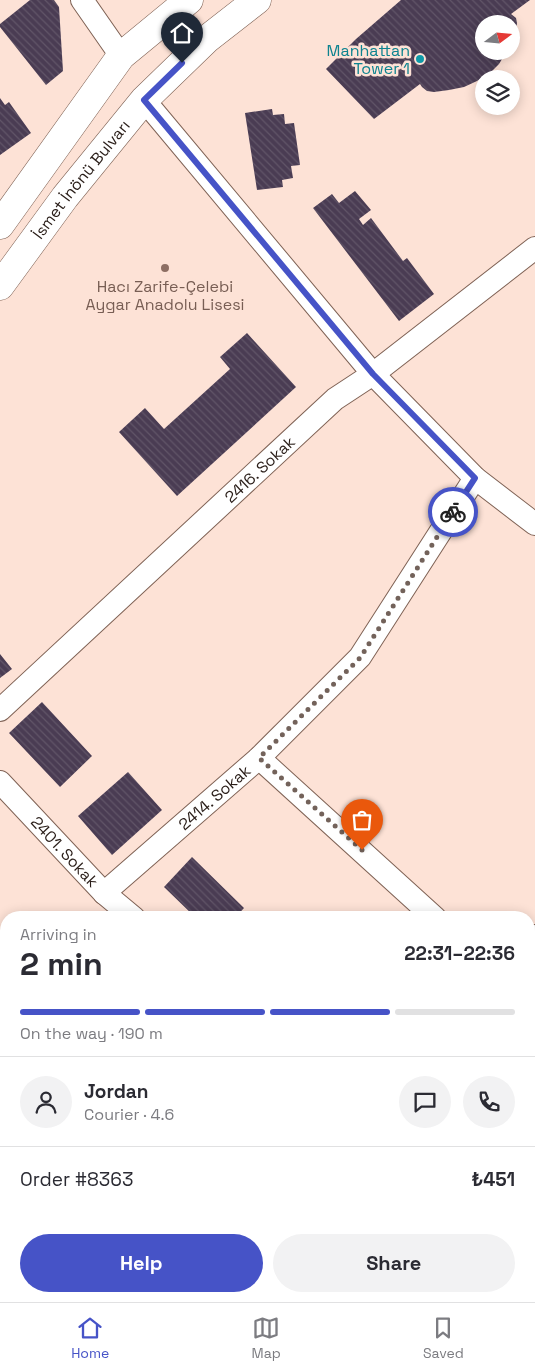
<!DOCTYPE html>
<html lang="en">
<head>
<meta charset="utf-8">
<style>
	body { margin:0; font-family:"Space Grotesk",sans-serif; background:#f2f2f3; color:#2b2b33; height:100vh; display:flex; flex-direction:column; font-size:19px; white-space:nowrap }
	* { box-sizing:border-box; margin:0 }
	p { font-size:16px; color:#7c7c81 }
	.icon { flex:none; width:28px; height:28px; fill:none; stroke:currentColor; stroke-width:2; stroke-linecap:round; stroke-linejoin:round }
	.map { position:relative; flex:1; overflow:hidden }
	.details { position:absolute; left:0px; top:911px; width:535px; height:391px; display:flex; flex-direction:column; background:#fff; border-radius:20px 20px 0 0; box-shadow:0 2px 12px #0003 }
	.details>* { flex:none }
	.needle { width:32px; rotate:74deg }
	.fabs { position:absolute; left:475px; top:15px; display:grid; gap:10px }
	.fabs a { display:grid; place-items:center; width:45px; height:45px; border-radius:50%; background:#fff; box-shadow:0 2px 12px #0003; font-size:25px }
	.pin { position:absolute; display:grid; place-items:center; width:42px; height:42px; color:#fff; margin:-51px -21px; border-radius:50% 50% 50% 0; rotate:-45deg; box-shadow:0 0 5px #0007 }
	.pin .icon { rotate:45deg }
	.courier { position:absolute; display:grid; place-items:center; width:50px; height:50px; margin:-25px; border:4px solid #4653c7; border-radius:50%; background:#fff; color:#222; box-shadow:0 1px 6px #0007 }
	.overview em { font-style:normal; font-weight:800 }
	.overview div { display:flex; flex-direction:column-reverse }
	.overview { display:flex; align-items:center; justify-content:space-between; height:85px; padding:0 20px }
	h1 { font-size:32px; font-weight:800; line-height:38px }
	.bar { display:grid; grid-template-columns:repeat(4,1fr); gap:8px 5px; align-content:center; height:60px; padding:0 20px }
	.bar i { height:6px; border-radius:4px; background:#e1e1e2 }
	.bar .current { background:#4653c7 }
	.bar p { grid-column:span 4 }
	.line { display:flex; align-items:center; gap:12px; padding:0 20px; border-top:1px solid #e1e1e2 }
	.line div { flex:1 }
	.round { display:grid; place-items:center; flex:none; width:52px; height:52px; border-radius:26px; background:#f2f2f3 }
	.button { display:flex; gap:10px; margin-top:auto; padding:10px 20px }
	.button a { flex:1; height:58px; border-radius:30px; background:#4653c7; color:#fff; font-size:20px; font-weight:800; line-height:58px; text-align:center }
	.button a+a { background:#f2f2f3; color:#2b2b33 }
	.menu { display:flex; justify-content:space-around; align-items:center; height:70px; border-top:1px solid #e1e1e2; background:#fff; font-size:14px; color:#7c7c81 }
	.menu a { display:grid; justify-items:center; gap:2px }
	.menu .current { color:#4653c7 }
	.map>svg:first-child { display:block }
	.building { fill:url(#building-back-hatch) }
	.lines { fill:none; stroke-linecap:round; stroke-linejoin:round }
	.street-casing { stroke:#7f6255; stroke-width:24 }
	.secondary-casing { stroke:#7f6255; stroke-width:29 }
	.primary-casing { stroke:#7f6255; stroke-width:29 }
	.street { stroke:#fff; stroke-width:22 }
	.secondary { stroke:#fff; stroke-width:28 }
	.primary { stroke:#fff; stroke-width:28 }
	.done { stroke:#73625a; stroke-width:5; stroke-dasharray:0 9 }
	.route { stroke:#4653c7; stroke-width:6 }
	.culture-dot { fill:#0f9aa8; stroke:#fde2d6; stroke-width:2 }
	.education-dot { fill:#8d6e63; stroke:#fde2d6; stroke-width:2 }
	.labels { text-anchor:middle; stroke-width:5; stroke-linejoin:round; paint-order:stroke }
	.culture-label { font-size:16px; fill:#0d838f; stroke:#fde2d6; text-anchor:end }
	.street-label { font-size:16px; fill:#291d18; stroke:#fde2d6 }
	.education-label { font-size:16px; fill:#785e54; stroke:#fde2d6 }
</style>
</head>
<body>
<div class="map">
<svg width="535" height="1302" viewBox="0 0 535 1302">
	<defs>
		<pattern id="building-back-hatch" width="6" height="6" patternUnits="userSpaceOnUse" patternTransform="scale(1.25)"><rect width="6" height="6" fill="#4a3c53"/><path d="M-1 5l2 2M0 0l6 6M5-1l2 2" fill="none" stroke="#615568"/></pattern>
	</defs>
	<rect width="100%" height="100%" fill="#fde2d6"/>
	<path class="building" d="M30,0H54L59,7L63,71L46,85L0,27V24Z
		M401,0H530L511,14L516,18L517,23L516,30L511,43V24H484V51H507L499,64L490,73L477,81L464,87L449,90L434,92L427,91L422,87L420,84L374,119L326,69L356,39Z
		M0,98L5,105L9,102L31,133L0,155Z
		M272,109L273,115L284,114L285,124L294,123L300,165L291,166L293,178L282,180L283,187L257,190L245,113Z
		M355,191L371,210L359,219L363,225L371,218L403,261L407,258L434,294L399,321L313,208L332,194L339,203Z
		M247,333L296,387L177,496L119,432L145,408L164,429L230,369L220,357Z
		M0,654L12,669L0,678Z
		M42,702L92,756L60,787L9,733Z
		M128,772L162,810L112,855L78,816Z
		M192,857L244,908L235,918H196L164,887Z
		M360,1296H413L412,1302H360Z"/>
	<g class="lines">
		<g class="street-casing">
			<g id="street">
				<path d="M82,0L121,56"/>
				<path d="M144,100L373,374L475,478L535,524"/>
				<path id="s1" d="M0,710L335,399L373,374L535,248"/>
				<path d="M259,758L435,918"/>
				<path id="s2" d="M0,782L104,893L134,918"/>
				<path id="s3" d="M104,893L259,758L360,657L475,478"/>
				<path d="M529,937L535,936"/>
				<path d="M0,1244L6,1248"/>
				<path d="M81,1296L90,1302"/>
				<path d="M146,1302L148,1296"/>
			</g>
		</g>
		<g class="secondary-casing">
			<g id="secondary">
				<path d="M0,225L121,56L189,0"/>
				<path id="s4" d="M0,286L65,197L144,100L207,39L257,0"/>
			</g>
		</g>
		<g class="primary-casing">
			<path id="primary" d="M0,1061L6,1063
				M0,1094L6,1097
				M0,1126L6,1128
				M529,1154H535
				M0,1158L6,1160
				M529,1205L535,1204"/>
		</g>
		<use href="#street" class="street"/>
		<use href="#secondary" class="secondary"/>
		<use href="#primary" class="primary"/>
	</g>
	<g class="lines">
		<path class="done" d="M362,850L259,758L360,658L453,512"/>
		<path class="route" d="M182,63L144,100L373,374L475,478L453,512"/>
	</g>
	<circle class="culture-dot" cx="420" cy="59" r="5"/>
	<circle class="education-dot" cx="165" cy="268" r="5"/>
	<g class="labels">
		<g class="culture-label">
			<text x="410" y="56">Manhattan<tspan x="410" dy="18">Tower 1</tspan></text>
		</g>
		<g class="street-label">
			<text dy="6" stroke="none"><textPath href="#s4" startOffset="134">İsmet İnönü Bulvarı</textPath></text>
			<text dy="6" stroke="none"><textPath href="#s1" startOffset="354">2416. Sokak</textPath></text>
			<text dy="6" stroke="none"><textPath href="#s3" startOffset="146">2414. Sokak</textPath></text>
			<text dy="6" stroke="none"><textPath href="#s2" startOffset="95">2401. Sokak</textPath></text>
		</g>
		<g class="education-label">
			<text x="165" y="292">Hacı Zarife-Çelebi<tspan x="165" dy="18">Aygar Anadolu Lisesi</tspan></text>
		</g>
	</g>
</svg>
<div class="fabs">
<a><svg class="needle" viewBox="-14 -14 28 28"><path d="M0-13l5 13h-10z" fill="#e53935"/><path d="M0 13l5-13h-10z" fill="#7c7c81"/></svg></a>
<a><svg class="icon" aria-label="layers" viewBox="0 0 24 24"><path d="M12 4l9 5-9 5-9-5zM3 14l9 5 9-5"/></svg></a>
</div>
<div class="pin" style="left:362px;top:850px;background:#ea580c"><svg class="icon" aria-label="bag" viewBox="0 0 24 24"><path d="M5 8h14l-1 12H6zM9 8a3 3 0 0 1 6 0"/></svg></div>
<div class="pin" style="left:182px;top:63px;background:#1f2937"><svg class="icon" aria-label="home" viewBox="0 0 24 24"><path d="M3 11l9-7 9 7M6 9v11h12V9"/></svg></div>
<div class="courier" style="left:453px;top:512px"><svg class="icon" aria-label="bike" viewBox="0 0 24 24"><circle cx="6" cy="16" r="4"/><circle cx="18" cy="16" r="4"/><path d="M6 16l4-8h5l3 8M10 8l3 8H6M13 5h3"/></svg></div>
<section class="details">
<div class="overview"><div><h1>2 min</h1><p>Arriving in</p></div><em>22:31–22:36</em></div>
<div class="bar"><i class="current"></i><i class="current"></i><i class="current"></i><i></i><p>On the way · 190 m</p></div>
<div class="line" style="height:90px"><a class="round"><svg class="icon" aria-label="person" viewBox="0 0 24 24"><circle cx="12" cy="8" r="4"/><path d="M4 21q1-7 8-7t8 7"/></svg></a><div><b>Jordan</b><p>Courier · 4.6</p></div><a class="round"><svg class="icon" aria-label="chat" viewBox="0 0 24 24"><path d="M4 5h16v11H9l-5 4z"/></svg></a><a class="round"><svg class="icon" aria-label="phone" viewBox="0 0 24 24"><path d="M5 4h4l2 5-3 2q2 4 5 5l2-3 5 2v4C11 20 4 13 5 4z"/></svg></a></div>
<div class="line" style="height:65px"><div>Order #8363</div><b>₺451</b></div>
<div class="button"><a>Help</a><a>Share</a></div>
</section>
</div>
<nav class="menu">
<a class="current"><svg class="icon" aria-label="home" viewBox="0 0 24 24"><path d="M3 11l9-7 9 7M6 9v11h12V9"/></svg>Home</a>
<a><svg class="icon" aria-label="map" viewBox="0 0 24 24"><path d="M3 6l6-2 6 2 6-2v14l-6 2-6-2-6 2zM9 4v14M15 6v14"/></svg>Map</a>
<a><svg class="icon" aria-label="saved" viewBox="0 0 24 24"><path d="M7 4h10v16l-5-4-5 4z"/></svg>Saved</a>
</nav>
</body>
</html>
